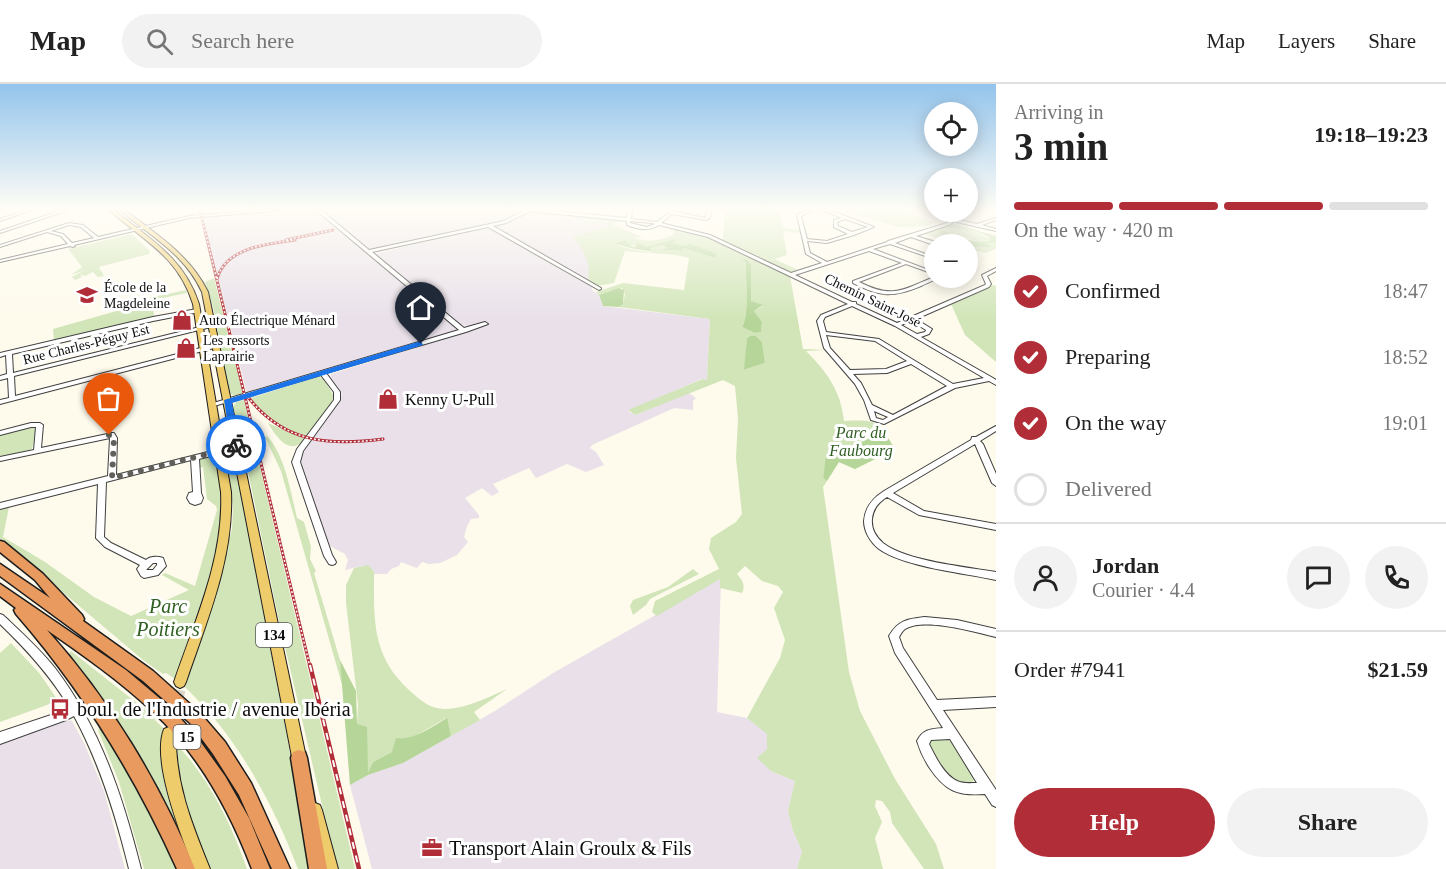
<!DOCTYPE html>
<html lang="en">
<head>
<meta charset="utf-8">
<style>
	body { margin:0; font-family:"Times New Roman",serif; background:#f2f2f2; color:#222; height:100vh; display:flex; flex-direction:column; font-size:22px; white-space:nowrap }
	* { box-sizing:border-box; margin:0 }
	p { font-size:20px; color:#767676 }
	.icon { flex:none; width:33px; height:33px; fill:none; stroke:currentColor; stroke-width:2; stroke-linecap:round; stroke-linejoin:round }
	.map { position:relative; flex:1; overflow:hidden }
	.details { display:flex; flex-direction:column; background:#fff; width:450px }
	.details>* { flex:none }
	.controls { position:absolute; left:924px; top:18px; display:grid; gap:12px }
	.controls a { display:grid; place-items:center; width:54px; height:54px; border-radius:50%; background:#fff; box-shadow:0 3px 15px #0003; font-size:30px }
	.pin { position:absolute; display:grid; place-items:center; width:51px; height:51px; color:#fff; margin:-62px -26px; border-radius:50% 50% 50% 0; rotate:-45deg; box-shadow:0 0 6px #0007 }
	.pin .icon { rotate:45deg }
	.courier { position:absolute; display:grid; place-items:center; width:60px; height:60px; margin:-30px; border:4px solid #1a73e8; border-radius:50%; background:#fff; color:#222; box-shadow:0 2px 8px #0007 }
	.overview em { font-style:normal; font-weight:600 }
	.overview div { display:flex; flex-direction:column-reverse }
	.overview { display:flex; align-items:center; justify-content:space-between; height:102px; padding:0 18px }
	h1 { font-size:39px; font-weight:600; line-height:45px }
	.bar { display:grid; grid-template-columns:repeat(4,1fr); gap:9px 6px; align-content:center; height:72px; padding:0 18px }
	.bar i { height:8px; border-radius:4px; background:#e0e0e0 }
	.bar .active { background:#b12e38 }
	.bar p { grid-column:span 4 }
	.line { display:flex; align-items:center; gap:15px; padding:0 18px; border-top:2px solid #e0e0e0 }
	.line div { flex:1 }
	.round { display:grid; place-items:center; flex:none; width:63px; height:63px; border-radius:32px; background:#f2f2f2 }
	ol { padding:0 18px; list-style:none }
	li { display:flex; align-items:center; gap:18px; height:66px }
	li p { margin-inline-start:auto }
	li .icon { padding:6px; border-radius:50%; background:#b12e38; color:#fff; stroke-width:4 }
	li:last-child { color:#767676 }
	li i { width:33px; height:33px; border:3px solid #e0e0e0; border-radius:50% }
	.button { display:flex; gap:12px; margin-top:auto; padding:12px 18px }
	.button a { flex:1; height:69px; border-radius:36px; background:#b12e38; color:#fff; font-size:24px; font-weight:600; line-height:69px; text-align:center }
	.button a+a { background:#f2f2f2; color:#222 }
	header { display:flex; align-items:center; gap:36px; box-sizing:border-box; height:84px; padding:0 30px; background:#fff; border-bottom:2px solid #e0e0e0 }
	header strong { font-size:28px }
	nav { display:flex; gap:33px; margin-inline-start:auto; font-size:21px }
	.search { width:420px; height:54px; background:#f2f2f2; display:flex; align-items:center; gap:15px; box-sizing:border-box; padding:0 21px; border-radius:33px; color:#767676; font-size:22px }
	main { display:flex; flex:1; min-height:0 }
	.map>svg:first-child { display:block }
	.industrial { fill:#e9e0ea }
	.green { fill:#d1e5b8; fill-rule:evenodd }
	.forest { fill:#b5d599 }
	.lines { fill:none; stroke-linecap:round; stroke-linejoin:round }
	.major-tunnel { stroke:#dad6ca; stroke-width:14; stroke-dasharray:14 7; stroke-linecap:butt }
	.minor-casing { stroke:#3f3f3f; stroke-width:2 }
	.major-casing { stroke:#1d1d1d; stroke-width:2 }
	.highway-casing { stroke:#1d1d1d; stroke-width:3 }
	.minor { fill:#fff; fill-rule:evenodd }
	.major { fill:#eecb6b; fill-rule:evenodd }
	.highway { fill:#e99a5e; fill-rule:evenodd }
	.rail-far1-casing { stroke:#b12e38; stroke-width:3 }
	.rail-casing { stroke:#b12e38; stroke-width:4.5 }
	.rail-far1 { stroke:#fff; stroke-width:1.5; stroke-dasharray:2; stroke-linecap:butt }
	.rail { stroke:#fff; stroke-width:2; stroke-dasharray:7; stroke-linecap:butt }
	.route { fill:#1a73e8 }
	.done { stroke:#615f5a; stroke-width:6; stroke-dasharray:0 10.8 }
	.labels { text-anchor:middle; stroke-width:6; stroke-linejoin:round; paint-order:stroke }
	.far-poi-label { font-size:14px; fill:#0c0c0c; stroke:#fff; text-anchor:start }
	.far-street-label { font-size:14px; fill:#0c0c0c; stroke:#fff }
	.shield { fill:#fff; stroke:#555; stroke-width:1.5 }
	.shield-label { font-size:15px; font-weight:bold; fill:#0c0c0c }
	.poi-label { font-size:16px; fill:#0c0c0c; stroke:#fff; text-anchor:start }
	.park-label { font-size:16px; font-style:italic; fill:#2f5e21; stroke:#fff }
	.near-park-label { font-size:20px; font-style:italic; fill:#2f5e21; stroke:#fff }
	.near-poi-label { font-size:20px; fill:#0c0c0c; stroke:#fff; text-anchor:start }
</style>
</head>
<body>
<header>
<strong>Map</strong>
<div class="search"><svg class="icon" aria-label="search" viewBox="0 0 24 24"><circle cx="10" cy="10" r="6"/><path d="M15 15l6 6"/></svg>Search here</div>
<nav><a>Map</a><a>Layers</a><a>Share</a></nav>
</header>
<main>
<div class="map">
<svg width="996" height="785" viewBox="0 0 996 785">
	<rect width="100%" height="100%" fill="#fefaec"/>
	<path class="industrial" d="M294,126H314L459,246L247,310L203,133Z
		M321,126H523L524,127L504,137L370,166Z
		M529,130L608,137V142L582,163L590,179L591,196L588,197L494,143Z
		M487,143L592,203V206L599,211L603,222L710,235L707,296L702,295L628,327L635,331L689,309L696,314L693,317V326L674,324L592,361L590,364L596,368L604,381L586,388L567,380L536,394L529,384L493,400L499,408L492,412L482,404L465,414L479,431V434L471,435L467,442L464,453L468,458L457,471L440,479L429,480L422,478L417,484L401,478L399,482L391,485L387,490H374V486L362,482L345,486L348,476L345,470L330,462L308,406L301,377L303,369L339,319L342,310L330,293L331,290L488,241L484,238L469,242L461,241L374,170Z
		M721,494L717,628L747,634L767,649V665L771,687L795,697L788,727L793,747L802,767L797,785H372L350,701L368,691L403,679L495,627L553,589Z
		M68,636L72,637L84,659L104,707L125,785H0V660Z"/>
	<path class="green" d="M725,126H782L779,127L783,144L801,146V149L783,147L787,171L775,175L798,186L797,188H791L720,155H723Z
		M842,126H898L905,129L901,126L915,128H907L934,139L929,142L898,143Z
		M532,127L624,136L612,140L644,154L632,153C644,159 663,157 674,150L673,145L676,143L717,156L792,191L790,192L803,265L826,266L806,267C827,288 841,307 844,337C875,336 876,335 893,362L875,375L855,385L839,378L837,367C823,368 827,383 823,394L827,397L823,403L849,588L860,627L895,695L936,760L944,785H924L892,739L890,728L882,717L876,716L875,722L882,738L875,754L883,785H797L802,767L793,747L788,727L795,697L771,687L757,674L767,665V650L747,634L780,574L785,556L774,524L783,508L778,502L762,497L745,482L737,490C742,496 746,501 742,509L720,504V495L657,532L652,528L655,517L719,485L709,465L711,454L736,438L742,430L736,374L738,334L735,302L723,296L635,331L628,326L703,295L707,296L710,235L619,223L623,220L625,210L622,204L599,211L596,208L623,199L684,206L689,174L676,171L625,167L614,199L597,202L588,197C591,181 586,168 573,153L607,143L608,137L529,130L496,143L535,166L493,142ZM674,155L673,157L682,162L690,160L717,171L715,174L684,163L682,166L671,164L665,166L667,164L662,161L649,164L652,168C644,168 620,164 615,159L626,156L629,158L628,161L638,162L636,158L647,163ZM740,173L751,181V217L763,222L754,227L762,238L761,248L755,249L742,243C750,230 745,194 746,178ZM750,252H756L762,258L765,279L745,286L747,254Z
		M944,143L971,146L992,156L977,157L937,146C949,161 982,159 996,158V165L985,169L968,164V160H958L924,150Z
		M132,150L150,167L149,170L99,183L104,192L98,193L93,188L85,192L80,190L82,193L75,196L72,193L83,187L71,191L82,183L68,165Z
		M214,194L243,311L235,312L229,309L214,227L205,198Z
		M992,201L996,202V278L965,251L951,220Z
		M186,206L187,209L153,216L154,233L54,256L53,245L127,224L144,215Z
		M317,293L323,294L334,312L331,320L306,353C285,346 260,336 251,314Z
		M244,316L355,785H338L329,751L279,537L244,368L247,367L243,365L233,323L236,318Z
		M268,339L305,355C290,373 276,353 268,339Z
		M29,343H37L32,365L0,374V351Z
		M267,352C285,371 291,409 297,434L304,438L311,463L310,475L316,487L314,489L340,576L343,604L281,387L265,353Z
		M228,371L234,372L312,785H298C272,717 238,654 185,603L202,554L232,445L233,422L225,374Z
		M209,373L216,375C219,397 225,422 221,444C213,496 190,545 175,595L166,589L163,590L143,576L0,455V425L9,423L3,453L45,478L94,513L131,532L189,506L162,491L165,489L195,502L217,426L216,422L207,415L203,383L199,384L197,376Z
		M368,481L374,487C374,535 371,571 409,606C420,616 430,625 445,625C465,625 489,613 507,605L474,628L480,636L451,652L446,634L417,651L404,656L392,668L373,678L368,691L357,640L358,621L346,519V501L354,484Z
		M693,485L699,490L650,515L646,521L633,531L630,522L633,516L668,503Z
		M11,559L40,590L57,615L47,621L0,638V569Z
		M71,567L156,634L155,636L163,644C155,686 170,722 185,760L182,762L69,569Z
		M100,643L150,728L178,785H144L119,698L98,646Z
		M930,655H946L952,658L974,693L973,699C948,701 941,683 929,664Z
		M177,660C182,667 187,672 191,677C216,709 234,747 247,785H208C193,745 174,704 177,660Z"/>
	<path class="forest" d="M954,140L996,152V158L986,159L991,163C972,164 953,158 937,148L944,146C954,154 978,160 991,156L987,152L971,146L944,143Z
		M674,155H676L674,158L682,162L690,160L717,170L715,174L684,164L683,167C676,165 669,167 663,166L667,164L662,161L650,164L652,167C647,168 619,162 615,159L626,156L632,163L637,162L636,158L647,163Z
		M740,174L747,176L751,181V217L763,221L754,227L762,238L761,248L755,249L742,243C750,230 745,194 746,178Z
		M619,204L624,206L623,220L619,223L603,222L599,211Z
		M750,252H756L762,258L765,279L744,286L747,254Z
		M882,347H884L893,362L875,375L855,385L839,378L827,397L823,394C825,387 824,377 827,371C830,365 835,367 840,367C846,367 878,351 882,347Z
		M340,576L356,607L357,640L367,643L368,689L373,678L392,668L396,654C414,657 431,643 447,634L451,652L403,679L368,691L350,701Z"/>
	<g class="lines">
		<path class="major-tunnel" d="M171,640L180,598"/>
		<g class="minor-casing">
			<path id="minor" d="M25,126H32L0,137V135Z
				M62,126H69L0,149V147Z
				M261,126H283L189,134L74,161L75,162L73,163L70,162L0,178V176L68,160L61,152L47,148L0,163V161L69,139L83,141L98,153L189,132ZM69,141L81,143L94,154L72,159L63,150L51,147Z
				M316,126H321L369,166L504,137L525,126H546L627,134L628,126H632L631,135L657,138C665,132 671,126 681,126L676,128L705,134L706,133L707,126H711L710,134L706,136L672,130L661,139L710,151L791,189L822,179L806,170L797,131L807,126H813L801,132L807,155L827,157L848,150L834,143V136L842,134L822,126H829L874,143L854,151L827,159L807,157L810,169L827,178L887,158L888,157L947,139L948,138V130L955,128H959L951,132V134L977,140L996,134V136L982,141L996,145V147L952,137V139L949,141L916,152L939,159V160L934,161L911,153L895,159L934,173V175L890,160L873,165L934,188V190L906,180L859,198C893,215 902,206 934,193L938,194C933,197 927,199 921,202C892,214 881,213 853,199V197L902,179L869,167L795,191L852,218H856V220L897,239L985,201L986,200L982,191L996,184V187L987,192L991,200L989,203L916,235L932,245L929,250L921,253L993,294L996,296V301L989,297L955,304L886,339L884,340L871,336L864,316L855,300L824,264L817,237L821,231L848,220L708,153L659,141C648,148 638,145 627,141V137L530,127L506,139L493,142L601,204V205L599,206L488,143L372,168L464,244L485,238L488,240L466,248L326,289L340,308V316L303,367L300,378L332,471L336,478L335,480L332,481L329,480L324,472L292,378L297,365L334,316V308L321,291L214,322L212,323L209,321L210,320L459,246ZM845,135L868,143L852,148L838,142L837,138ZM630,137L652,139L655,140L647,143L630,139ZM852,222L895,242L984,294L953,300L879,255L826,248L823,237L825,233ZM911,237L926,246L925,248L917,250L901,241ZM826,251L875,257L907,277L886,285L850,286L830,264ZM911,280L947,302L893,331L872,321L861,299L853,290L887,289ZM874,327L888,333L883,336L876,334Z
				M197,225L199,226V228L153,237L12,270L13,289L212,240L215,242L14,292L15,312L216,260L218,261V263L0,320V316L9,314L8,294L0,296V292L7,290L6,271L0,273V269L153,233Z
				M31,339H40L43,341L41,364L112,349H114L117,354L116,391L236,361L240,363L239,365L199,375L201,409L203,414L201,419L195,421L190,419L187,414L189,409L193,408L191,376L106,398L104,453L111,459L146,476C150,472 158,472 163,474L166,482L158,491L144,494L141,492L137,485L140,481L105,463L96,454L98,400L0,425V419L108,392L110,354L0,377V373L34,366L36,343H31L0,351V347ZM153,479H157V481L153,486H146Z
				M996,342V347L980,357L983,360L996,390V402L992,399L975,360L893,409L924,427L996,440V446L919,431L887,413C879,418 873,424 872,435C871,445 876,453 883,459C906,477 966,483 996,488V496C964,489 904,483 879,465C870,458 864,447 864,437C865,423 873,414 884,407L971,356L972,353H976Z
				M0,530L3,531C21,548 39,564 55,584C100,643 123,713 141,785H129C116,732 100,680 74,632L66,636L0,660V648L63,627L69,623C50,591 26,565 0,540Z
				M925,533L957,536L996,545V553C975,548 924,533 905,545C902,547 901,550 899,553L903,564L937,616L996,613V623L943,626L996,706V723L992,721L985,710C957,712 945,707 929,683C924,675 920,667 917,657C923,645 931,645 943,644L895,569L889,552C898,536 908,535 925,533ZM950,655L977,699C971,699 963,700 957,697C944,691 935,672 929,660L931,656Z"/>
		</g>
		<g class="major-casing">
			<path id="major" d="M109,126H114C150,155 184,174 199,220L231,408C234,474 207,536 186,598L184,602L180,604L176,602L174,598C195,536 224,475 221,408L193,220C178,172 144,157 109,126Z
				M120,126H125C157,151 190,171 208,208L307,678L305,683L300,685L295,683L293,678L202,208C184,169 151,153 120,126Z
				M169,643L174,645L176,650C175,700 192,740 210,785H194C182,753 151,678 164,645Z
				M315,719L320,721L322,726L338,785H322L308,726L310,721Z"/>
		</g>
		<g class="highway-casing">
			<path id="highway" d="M0,457L4,458L43,490L82,531L84,535L83,537L153,587L200,629L225,658L251,699L290,785H272L239,711L213,670L190,639L143,597L0,492V480L50,514L35,496L0,468Z
				M0,500L126,586L164,618L181,635L197,653L225,692L249,734L270,785H252C230,727 199,670 152,627C120,597 83,571 47,546C109,615 160,699 195,785H177C135,692 83,607 16,530L14,526L16,524L0,512Z
				M299,666L305,668L307,674L327,785H309L291,674L293,668Z"/>
		</g>
		<use href="#minor" class="minor"/>
		<use href="#major" class="major"/>
		<use href="#highway" class="highway"/>
		<g class="rail-far1-casing">
			<path id="rail-far1" d="M200,126L310,583
				M286,156L333,146
				M217,195C226,163 267,160 295,156
				M248,313C284,359 329,362 383,355"/>
		</g>
		<g class="rail-casing">
			<path id="rail" d="M310,581L359,785"/>
		</g>
		<use href="#rail-far1" class="rail-far1"/>
		<use href="#rail" class="rail"/>
	</g>
	<linearGradient id="sky" x2="0" y2="1"><stop stop-color="#93c4ec"/><stop offset="0.53" stop-color="#fffdf6"/><stop offset="1" stop-color="#fffdf6" stop-opacity="0"/></linearGradient>
	<rect width="996" height="236" fill="url(#sky)"/>
	<path class="route" d="M421,257L423,261L232,319L240,361L236,364L231,361L224,316Z"/>
	<g class="lines">
		<path class="done" d="M109,351L114,354L112,394L236,363V361"/>
	</g>
	<defs>
		<g id="school-bare" transform="scale(1.62)"><path d="M0-5L7-2L0 1L-7-2ZM-4 1L0 2.5L4 1V4Q0 6-4 4Z" fill="#b12e38" stroke="#fff" stroke-width="2.5" paint-order="stroke"/></g>
		<g id="shop-bare" transform="scale(1.62)"><path d="M-5-2.5h2.3a2.7 3.5 0 0 1 5.4 0H5L5.5 6h-11ZM-1.5-2.5h3a1.5 2.3 0 0 0-3 0Z" fill="#b12e38" stroke="#fff" stroke-width="2.5" paint-order="stroke"/></g>
		<g id="bus-bare" transform="scale(1.62)"><path d="M-5-6H5V4H4V6H2V4H-2V6H-4V4H-5ZM-3.5-4V0h7V-4ZM-3.5 1.2v1.5H-2V1.2ZM2 1.2v1.5H3.5V1.2Z" fill="#b12e38" stroke="#fff" stroke-width="2.5" paint-order="stroke"/></g>
		<g id="office-bare" transform="scale(1.62)"><path d="M-6-3h4V-5.5h4V-3h4V5H-6ZM-1-4.5V-3h2v-1.5ZM-6 0V1H6V0Z" fill="#b12e38" stroke="#fff" stroke-width="2.5" paint-order="stroke"/></g>
	</defs>
	<g fill-rule="evenodd">
		<use href="#school-bare" x="87" y="211"/>
		<use href="#shop-bare" x="182" y="236"/>
		<use href="#shop-bare" x="186" y="264"/>
		<use href="#shop-bare" x="388" y="315"/>
		<use href="#bus-bare" x="60" y="625"/>
		<use href="#office-bare" x="432" y="764"/>
	</g>
	<g class="labels">
		<g class="far-poi-label">
			<text x="104" y="208">École de la<tspan x="104" dy="16">Magdeleine</tspan></text>
			<text x="199" y="241">Auto Électrique Ménard</text>
			<text x="203" y="261">Les ressorts<tspan x="203" dy="16">Laprairie</tspan></text>
		</g>
		<g class="far-street-label">
			<text transform="translate(873 216) rotate(26)" y="5">Chemin Saint-José</text>
			<text transform="translate(86 260) rotate(-14)" y="5">Rue Charles-Péguy Est</text>
		</g>
		<g class="shield">
			<rect x="256" y="539" width="36" height="24" rx="4.5"/>
			<rect x="173.5" y="641" width="27" height="24" rx="4.5"/>
		</g>
		<g class="shield-label">
			<text x="274" y="556">134</text>
			<text x="187" y="658">15</text>
		</g>
		<g class="poi-label">
			<text x="405" y="321">Kenny U-Pull</text>
		</g>
		<g class="park-label">
			<text x="861" y="354">Parc du<tspan x="861" dy="18">Faubourg</tspan></text>
		</g>
		<g class="near-park-label">
			<text x="168" y="529">Parc<tspan x="168" dy="23">Poitiers</tspan></text>
		</g>
		<g class="near-poi-label">
			<text x="77" y="632">boul. de l'Industrie / avenue Ibéria</text>
			<text x="449" y="771">Transport Alain Groulx &amp; Fils</text>
		</g>
	</g>
</svg>
<div class="controls">
<a><svg class="icon" aria-label="locate" viewBox="0 0 24 24"><circle cx="12" cy="12" r="6"/><path d="M12 2v4M12 18v4M2 12h4M18 12h4"/></svg></a>
<a>+</a>
<a>−</a>
</div>
<div class="pin" style="left:109px;top:351px;background:#ea580c"><svg class="icon" aria-label="bag" viewBox="0 0 24 24"><path d="M5 8h14l-1 12H6zM9 8a3 3 0 0 1 6 0"/></svg></div>
<div class="pin" style="left:421px;top:260px;background:#1f2937"><svg class="icon" aria-label="home" viewBox="0 0 24 24"><path d="M3 11l9-7 9 7M6 9v11h12V9"/></svg></div>
<div class="courier" style="left:236px;top:361px"><svg class="icon" aria-label="bike" viewBox="0 0 24 24"><circle cx="6" cy="16" r="4"/><circle cx="18" cy="16" r="4"/><path d="M6 16l4-8h5l3 8M10 8l3 8H6M13 5h3"/></svg></div>
</div>
<section class="details">
<div class="overview"><div><h1>3 min</h1><p>Arriving in</p></div><em>19:18–19:23</em></div>
<div class="bar"><i class="active"></i><i class="active"></i><i class="active"></i><i></i><p>On the way · 420 m</p></div>
<ol>
<li><svg class="icon" aria-label="check" viewBox="0 0 24 24"><path d="M5 12l5 5 9-10"/></svg>Confirmed<p>18:47</p></li>
<li><svg class="icon" aria-label="check" viewBox="0 0 24 24"><path d="M5 12l5 5 9-10"/></svg>Preparing<p>18:52</p></li>
<li><svg class="icon" aria-label="check" viewBox="0 0 24 24"><path d="M5 12l5 5 9-10"/></svg>On the way<p>19:01</p></li>
<li><i></i>Delivered</li>
</ol>
<div class="line" style="height:108px"><a class="round"><svg class="icon" aria-label="person" viewBox="0 0 24 24"><circle cx="12" cy="8" r="4"/><path d="M4 21q1-7 8-7t8 7"/></svg></a><div><b>Jordan</b><p>Courier · 4.4</p></div><a class="round"><svg class="icon" aria-label="chat" viewBox="0 0 24 24"><path d="M4 5h16v11H9l-5 4z"/></svg></a><a class="round"><svg class="icon" aria-label="phone" viewBox="0 0 24 24"><path d="M5 4h4l2 5-3 2q2 4 5 5l2-3 5 2v4C11 20 4 13 5 4z"/></svg></a></div>
<div class="line" style="height:78px"><div>Order #7941</div><b>$21.59</b></div>
<div class="button"><a>Help</a><a>Share</a></div>
</section>
</main>
</body>
</html>
